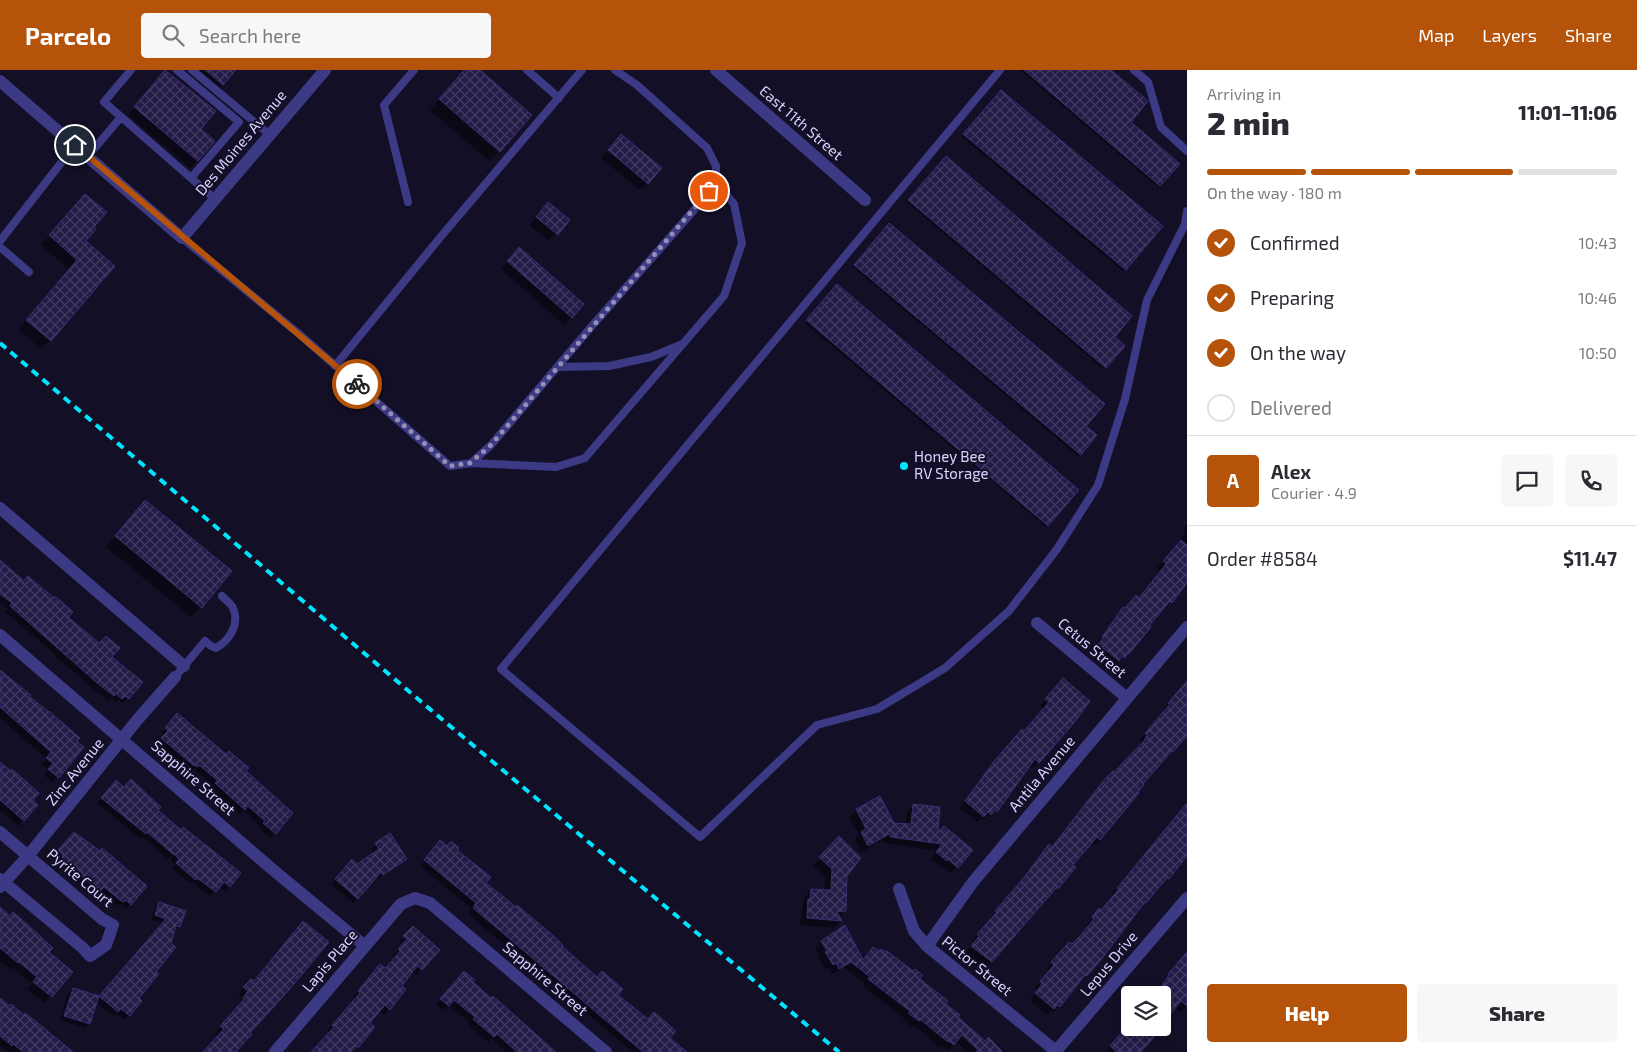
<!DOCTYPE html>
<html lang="en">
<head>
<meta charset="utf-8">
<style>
	body { margin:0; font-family:"Exo 2",sans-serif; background:#f7f7f7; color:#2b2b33; height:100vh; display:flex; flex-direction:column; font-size:19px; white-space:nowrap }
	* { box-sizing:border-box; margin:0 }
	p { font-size:16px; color:#7c7c81 }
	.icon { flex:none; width:28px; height:28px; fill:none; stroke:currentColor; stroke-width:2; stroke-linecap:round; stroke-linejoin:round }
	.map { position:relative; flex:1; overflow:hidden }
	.sheet { display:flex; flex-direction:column; background:#fff; width:450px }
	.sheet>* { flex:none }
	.buttons { position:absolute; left:1121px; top:916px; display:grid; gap:10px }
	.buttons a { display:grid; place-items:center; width:50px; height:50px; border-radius:5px; background:#fff; box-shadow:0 2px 8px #0003; font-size:25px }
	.pin { position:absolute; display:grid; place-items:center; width:42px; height:42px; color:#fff; margin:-21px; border:2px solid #fff; border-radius:50%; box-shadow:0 1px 5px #0007 }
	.courier { position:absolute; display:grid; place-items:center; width:50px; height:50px; margin:-25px; border:4px solid #b45309; border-radius:50%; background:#fff; color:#222; box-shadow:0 1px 6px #0007 }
	.overview em { font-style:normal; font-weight:800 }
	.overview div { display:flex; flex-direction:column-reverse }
	.overview { display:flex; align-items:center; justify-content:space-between; height:85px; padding:0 20px }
	h1 { font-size:32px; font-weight:800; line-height:38px }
	.bar { display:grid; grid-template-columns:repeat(4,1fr); gap:8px 5px; align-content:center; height:60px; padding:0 20px }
	.bar i { height:6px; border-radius:4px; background:#e1e1e2 }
	.bar .current { background:#b45309 }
	.bar p { grid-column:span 4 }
	.line { display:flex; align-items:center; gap:12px; padding:0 20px; border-top:1px solid #e1e1e2 }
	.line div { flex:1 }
	.round { display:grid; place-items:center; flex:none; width:52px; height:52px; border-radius:5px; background:#f7f7f7 }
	ol { padding:0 20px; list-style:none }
	li { display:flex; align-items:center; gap:15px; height:55px }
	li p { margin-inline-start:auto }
	li .icon { padding:5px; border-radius:50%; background:#b45309; color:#fff; stroke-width:4 }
	li:last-child { color:#7c7c81 }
	li i { width:28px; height:28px; border:2px solid #e1e1e2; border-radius:50% }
	.button { display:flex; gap:10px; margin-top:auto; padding:10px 20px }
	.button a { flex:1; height:58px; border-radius:5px; background:#b45309; color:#fff; font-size:20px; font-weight:800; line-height:58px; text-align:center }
	.button a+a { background:#f7f7f7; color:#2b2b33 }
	header { display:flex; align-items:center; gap:30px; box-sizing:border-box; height:70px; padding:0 25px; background:#b45309; color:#fff }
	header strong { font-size:24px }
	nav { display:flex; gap:28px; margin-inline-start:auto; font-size:18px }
	.search { width:350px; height:45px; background:#f7f7f7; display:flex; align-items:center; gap:12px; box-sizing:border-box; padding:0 18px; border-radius:5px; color:#7c7c81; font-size:19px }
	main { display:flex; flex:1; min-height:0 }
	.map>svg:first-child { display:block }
	.shadow { fill:#0007 }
	.building { fill:url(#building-cross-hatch); stroke:#3b2d73 }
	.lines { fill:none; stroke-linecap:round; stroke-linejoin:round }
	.service { stroke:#3d3a85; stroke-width:8 }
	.minor { stroke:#3d3a85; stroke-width:12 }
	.rail { stroke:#00e5ff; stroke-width:4; stroke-dasharray:8 6; stroke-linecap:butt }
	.done { stroke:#948fb3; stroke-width:5; stroke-dasharray:0 9 }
	.route { stroke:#b45309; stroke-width:6 }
	.poi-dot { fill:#00e5ff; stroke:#130f26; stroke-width:2 }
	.labels { text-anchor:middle; stroke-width:4; stroke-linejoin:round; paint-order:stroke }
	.street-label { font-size:15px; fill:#d9d4ff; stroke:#130f26 }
	.poi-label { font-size:15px; fill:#d9d4ff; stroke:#130f26; text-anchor:start }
</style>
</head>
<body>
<header>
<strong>Parcelo</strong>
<div class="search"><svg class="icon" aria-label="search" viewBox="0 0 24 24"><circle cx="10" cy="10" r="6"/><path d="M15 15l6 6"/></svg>Search here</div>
<nav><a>Map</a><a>Layers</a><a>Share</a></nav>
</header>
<main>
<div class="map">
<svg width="1187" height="982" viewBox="0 0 1187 982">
	<defs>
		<pattern id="building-cross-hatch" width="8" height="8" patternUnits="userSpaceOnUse" patternTransform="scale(1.25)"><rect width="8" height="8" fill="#241b47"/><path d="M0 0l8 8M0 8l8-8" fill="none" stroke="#433b63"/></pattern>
	</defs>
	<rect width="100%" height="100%" fill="#130f26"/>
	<path class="shadow" d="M189,0H238L235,3L233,2L215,22Z
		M465,0H478L499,81L489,91L430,40Z
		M1020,0H1109L1129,52L1178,94L1158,117Z
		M166,1L214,42L199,59L214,71L190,98L128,45Z
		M1001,22L1162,156L1123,201L962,67Z
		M614,73L648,113L640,120L601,88Z
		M946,88L1113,267L1123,276L1103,299L907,132Z
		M85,125L92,158L84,171L50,270L41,279L18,259L69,199L41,175Z
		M548,134L568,150L549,171L529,155Z
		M889,154L1085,357L1095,366L1078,386L853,197Z
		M512,187L572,247L564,255L501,199Z
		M837,215L1078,420L1046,457L805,253Z
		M135,442L201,537L191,547L106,477Z
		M1187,454V513L1171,532L1164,538L1128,583L1111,597L1093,581L1098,576L1096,574L1112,554L1110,553L1123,539L1124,540L1138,529L1160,501L1157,498L1186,463L1183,461Z
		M0,491L141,613L123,633L119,630L116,633L111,628L108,631L55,586L56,585L5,542L8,539L0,532Z
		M0,602L49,644L58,707L52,712L44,705L48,700L42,694L46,688L0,648Z
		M1187,612L1173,681L1167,687L1165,686L1141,714L1100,769L1094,775L1091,773L1072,795L1075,798L1057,818L1051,824L1050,823L985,898L966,882L974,873L972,871L992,849L990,848L1051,778L1098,718L1113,703L1114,704L1138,678L1142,672L1140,670L1165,641L1163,639Z
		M1058,616L1038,692L1032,698L1029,695L1005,730L990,747L988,745L984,750L981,748L977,752L960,738L989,698L1016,666L1024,662L1044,639L1040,636Z
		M173,649L245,702L291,744L270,768L260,759L261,757L243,740L240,744L211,719L213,715L194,699L192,701L158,674L164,666L161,663Z
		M0,695L11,703L31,730L24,750L18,756L0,740Z
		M112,716L156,740L229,816L224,821L219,816L210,826L192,812L190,813L172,798L175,794L171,791L173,784L168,789L142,766L140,768L97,733Z
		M879,728L894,754L905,755L907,742L914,735L937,764L957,797L950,803L930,789L936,781L884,773L882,770L861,782L854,770L859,765L849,747L856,740Z
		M1187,739V787L1139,838L1124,856L1126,857L1059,936L1053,942L1051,941L1047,945L1030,930L1037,920L1035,918L1049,901L1046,899L1063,879L1076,872L1089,855L1087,854L1101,841L1114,825L1112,824L1176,746Z
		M389,765L406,789L378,809L376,806L353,833L331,814L347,795H357L374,784L371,779Z
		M69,768L130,834L126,839L120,834L118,836L115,834L99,821L95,826L60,795L58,792L59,790L54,786Z
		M831,776L846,805L845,841L839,847L841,851L834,858L800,855L804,828L811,820L824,821L825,807L813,796Z
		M435,777H447L456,780L485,813L685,982H633L468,844L472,839L420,796Z
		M160,833L179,857L174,862L137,928L141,931L129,945L124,950L116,943L113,946L96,932L89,954L84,958L60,950L68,924L73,919L99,928L163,853L151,850L155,838Z
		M0,847H10L71,902L44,933L27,919L32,914L12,897L10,899L0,891Z
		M407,863L438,880L416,905L411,902L400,916L389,939L384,945L379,941L369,953L374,958L351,982H311L329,963L327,961L355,929L353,927L375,902L385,900L395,887L393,886L402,876L399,873Z
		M822,872L863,891L918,909L984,972L988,969L1007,982H967L956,972L947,981L942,976L940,978L914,955L912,957L903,950L904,948L863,916L865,914L844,897L832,904L829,898L826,900L819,889L821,887L815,878Z
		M1184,886L1187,935L1180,942L1162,925H1155L1164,912L1163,911Z
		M459,907L471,912L555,982H506L491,968L488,972L469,955L470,953L449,935L443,940L436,935Z
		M251,911L248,963L235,982H204L219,966L215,963L239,935L238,934L243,928L238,924Z
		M0,929L71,982H11L7,979L6,981L0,976Z
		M1130,951V958H1159L1140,982H1105Z"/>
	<path class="building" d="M165,0L216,41L201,59L215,71L198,91L134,37Z
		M205,0H236L223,15Z
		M464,0H480L532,45L500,82L439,29Z
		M1024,0H1111L1148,31L1131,52L1180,94L1160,116Z
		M1001,20L1163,156L1126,200L963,64Z
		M621,64L662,98L648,114L608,80Z
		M946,86L1132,246L1115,267L1125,276L1106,298L908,130Z
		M85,124L107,142L94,157L96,159L86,171L115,196L51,271L26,250L77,190L49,165Z
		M548,132L570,150L558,165L536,147Z
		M889,153L1105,334L1086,356L1097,365L1081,385L854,195Z
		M519,177L584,234L572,248L507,191Z
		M837,214L1079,420L1048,456L806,250Z
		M145,430L232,501L202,538L115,466Z
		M1181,470L1187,475V513L1172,533L1170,531L1150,555L1151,557L1129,584L1128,583L1125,588L1122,586L1119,591L1098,574L1103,568L1102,567L1123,537L1125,538L1136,525L1139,528L1166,494L1163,491Z
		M0,490L24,511L28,506L54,528L55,526L73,542L68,547L99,573L106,566L120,578L112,587L143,612L129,629L125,626L122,629L116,624L114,626L96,612L10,536L12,533L0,524Z
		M0,600L31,625L30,627L49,642V641L80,668L77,671L84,677L59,708L48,699L53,693L46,688L51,682L0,637Z
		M1063,608L1090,631L1074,653L1039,693L1035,689L997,742L995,740L991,745L988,742L984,747L965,731L995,690L1022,659L1024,661L1049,632L1045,629Z
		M1187,611V666L1173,682L1172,681L1143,714L1144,715L1138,722L1139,723L1100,770L1097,767L1073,795L1076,797L1058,819L1057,817L992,892L971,876L979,866L977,864L997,842L995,841L1022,810L1049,774L1052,777L1104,710L1113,701L1114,702L1144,671L1147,665L1145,663L1170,634L1168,633Z
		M177,643L226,684L229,681L249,698L246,701L293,743L276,764L263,753L265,751L248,736L245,740L215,713L217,710L199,695L198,697L193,695L161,668L168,661L165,658Z
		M0,692L11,701L12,699L39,723L33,730L38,735L24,751L0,730Z
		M131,709L161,737L158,740L181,760L183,757L241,803L230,817L224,812L216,822L197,808L196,810L176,793L179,789L175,785V783L174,785L147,762L146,764L101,728L116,710L124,717Z
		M880,726L894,753L911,754L913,734L940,737L938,762L944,756L973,780L958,798L948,789L947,791L936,782L942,774L891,767L889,764L868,776L861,762L866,759L856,739Z
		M1187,733V786L1169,809L1167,808L1146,833L1145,832L1100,891L1087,906L1085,905L1060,937L1058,935L1054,939L1035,923L1042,914L1040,911L1054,895L1051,892L1069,872L1072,874L1080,866L1094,849L1092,847L1099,838L1101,840L1119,819L1117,818Z
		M74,762L100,781L102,778L147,816L131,835L126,830L124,832L120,830L104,817L100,822L64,791L62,787L63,785L58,780Z
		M390,763L407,789L383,805L381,802L358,829L335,809L352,789L357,794L379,779L375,773Z
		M839,766L861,788L847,806L846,841L837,842L842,851L807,848L808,829H810L811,819L831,820L832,799L819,787Z
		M440,770L447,776L451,771L459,778L457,780L491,807L486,813L516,837L517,835L556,868L563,875L562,876L597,907L602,901L623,919L618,925L648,949L654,942L676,961L670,968L687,982H643L498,859L473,838L476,833L424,790Z
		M159,832L186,841L180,857L176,856L171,873L176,877L156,902L159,904L139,928L142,931L130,946L121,939L118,942L99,926L166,849L155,845Z
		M0,837L10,846L13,842L28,855L53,878L49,882L73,902L52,927L33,912L37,907L19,892L18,893L0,878Z
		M303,851L329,872L289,920L250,963L252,964L236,982H203L224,959L220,956L244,929L243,928L248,921L243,917L251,909L254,911Z
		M845,855L863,890L873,877L879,881L881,879L886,882L887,881L913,901L915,899L923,905L920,909L948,931L946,934L960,945L958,947L985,971L988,967L1003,982H976L978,980L962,965L954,975L949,971L948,972L921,950L919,951L908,943L910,941L877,916L868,909L870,907L851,892L839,899L836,893L833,895L825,882L827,881L821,871Z
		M413,856L440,880L422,900L417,896L402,916L406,919L390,940L385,935L370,953L375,957L358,978L356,976L351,982H311L334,957L332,955L360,923L358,921L380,894L386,898L400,881L398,879L407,869L403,866Z
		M1187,882V936L1181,931L1162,955V925H1155L1163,916L1162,915L1169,905L1168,904Z
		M464,901L475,910L473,912L491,928L493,926L556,982H517L497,964L494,967L473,949L475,947L454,930L449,936L440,929Z
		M73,918L99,926L90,954L64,946Z
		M0,928L10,936L11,934L24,945L25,943L38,953L73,982H23L13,974L12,976L0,966Z
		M1130,952V958H1162L1141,982H1117L1110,976Z"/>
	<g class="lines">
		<path class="service" d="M131,0L104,32L215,129
			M177,0L239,52L191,108
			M192,0L270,65
			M527,0L559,28
			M1000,0L501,599L700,767L817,655L877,639L945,598L1009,541L1057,479L1098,415L1125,329L1147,230L1185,154L1187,141
			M1134,0L1148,12L1161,57L1187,81
			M88,86L121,47
			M408,132L384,35L414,0
			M182,168L298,263L450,396L471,393L491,375L591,257L702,131L716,112V96L707,78L637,15L615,0
			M0,171L75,75
			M0,177L29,202
			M335,296L443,164L582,0
			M558,297L609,296L651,287L680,275
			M471,393L556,397L585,388L724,226L742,173L734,134L716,112
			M175,607L205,571L211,576L216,578C230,570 240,554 233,538C231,533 225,530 222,526"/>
		<path class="minor" d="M716,0L865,130
			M0,11L182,168L325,0
			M0,438L184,596
			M1037,553L1127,628
			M0,565L272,799L365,876
			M0,762L102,849L113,855L106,875L90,886L83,878L0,809
			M0,817L28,786L138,649L175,607
			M899,819L914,861L927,876L1057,982
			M927,876L973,812L1187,557
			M1056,981L1187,828
			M275,982L401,834L415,828L430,833L606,982"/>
		<path class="rail" d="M0,273L425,635L839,982"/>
	</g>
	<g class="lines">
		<path class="done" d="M357,314L450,396L470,393L491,375L709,121"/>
		<path class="route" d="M75,75L357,314"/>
	</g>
	<circle class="poi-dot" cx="904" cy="396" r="5"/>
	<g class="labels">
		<g class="street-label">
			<text transform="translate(801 53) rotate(41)" y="5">East 11th Street</text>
			<text transform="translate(241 73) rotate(-50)" y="5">Des Moines Avenue</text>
			<text transform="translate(1092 578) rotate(40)" y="5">Cetus Street</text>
			<text transform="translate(75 702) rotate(-51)" y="5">Zinc Avenue</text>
			<text transform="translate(1042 704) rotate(-50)" y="5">Antila Avenue</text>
			<text transform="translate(193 708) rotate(41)" y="5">Sapphire Street</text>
			<text transform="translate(80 808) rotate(40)" y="5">Pyrite Court</text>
			<text transform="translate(330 891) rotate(-50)" y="5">Lapis Place</text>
			<text transform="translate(1109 894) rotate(-50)" y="5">Lepus Drive</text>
			<text transform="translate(977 896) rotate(39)" y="5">Pictor Street</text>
			<text transform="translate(545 909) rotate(40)" y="5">Sapphire Street</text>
		</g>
		<g class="poi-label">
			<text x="914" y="392">Honey Bee<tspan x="914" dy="17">RV Storage</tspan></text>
		</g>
	</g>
</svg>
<div class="buttons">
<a><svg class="icon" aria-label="layers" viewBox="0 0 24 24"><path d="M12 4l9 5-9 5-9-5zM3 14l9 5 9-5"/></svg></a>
</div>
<div class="pin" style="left:709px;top:121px;background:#ea580c"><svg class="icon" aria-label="bag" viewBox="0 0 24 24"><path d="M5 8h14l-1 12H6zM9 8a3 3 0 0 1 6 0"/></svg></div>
<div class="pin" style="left:75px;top:75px;background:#1f2937"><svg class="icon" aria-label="home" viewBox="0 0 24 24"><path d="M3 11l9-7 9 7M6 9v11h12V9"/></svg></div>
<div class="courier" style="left:357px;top:314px"><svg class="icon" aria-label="bike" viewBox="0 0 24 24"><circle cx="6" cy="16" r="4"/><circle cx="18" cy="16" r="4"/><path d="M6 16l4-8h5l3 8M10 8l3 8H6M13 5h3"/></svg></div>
</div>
<section class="sheet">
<div class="overview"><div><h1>2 min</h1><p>Arriving in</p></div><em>11:01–11:06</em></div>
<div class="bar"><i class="current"></i><i class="current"></i><i class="current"></i><i></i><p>On the way · 180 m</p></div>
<ol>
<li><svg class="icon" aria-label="check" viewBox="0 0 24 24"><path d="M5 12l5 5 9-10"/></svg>Confirmed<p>10:43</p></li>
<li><svg class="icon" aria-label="check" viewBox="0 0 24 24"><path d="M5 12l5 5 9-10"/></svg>Preparing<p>10:46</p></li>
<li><svg class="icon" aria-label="check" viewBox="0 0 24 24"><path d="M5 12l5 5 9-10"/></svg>On the way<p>10:50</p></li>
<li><i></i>Delivered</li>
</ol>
<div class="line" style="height:90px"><b class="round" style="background:#b45309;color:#fff">A</b><div><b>Alex</b><p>Courier · 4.9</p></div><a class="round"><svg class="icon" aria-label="chat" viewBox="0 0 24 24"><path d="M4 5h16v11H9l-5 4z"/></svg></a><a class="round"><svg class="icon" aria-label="phone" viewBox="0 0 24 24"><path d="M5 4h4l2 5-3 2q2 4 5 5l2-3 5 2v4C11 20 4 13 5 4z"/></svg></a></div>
<div class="line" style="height:65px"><div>Order #8584</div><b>$11.47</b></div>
<div class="button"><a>Help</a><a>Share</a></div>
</section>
</main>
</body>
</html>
